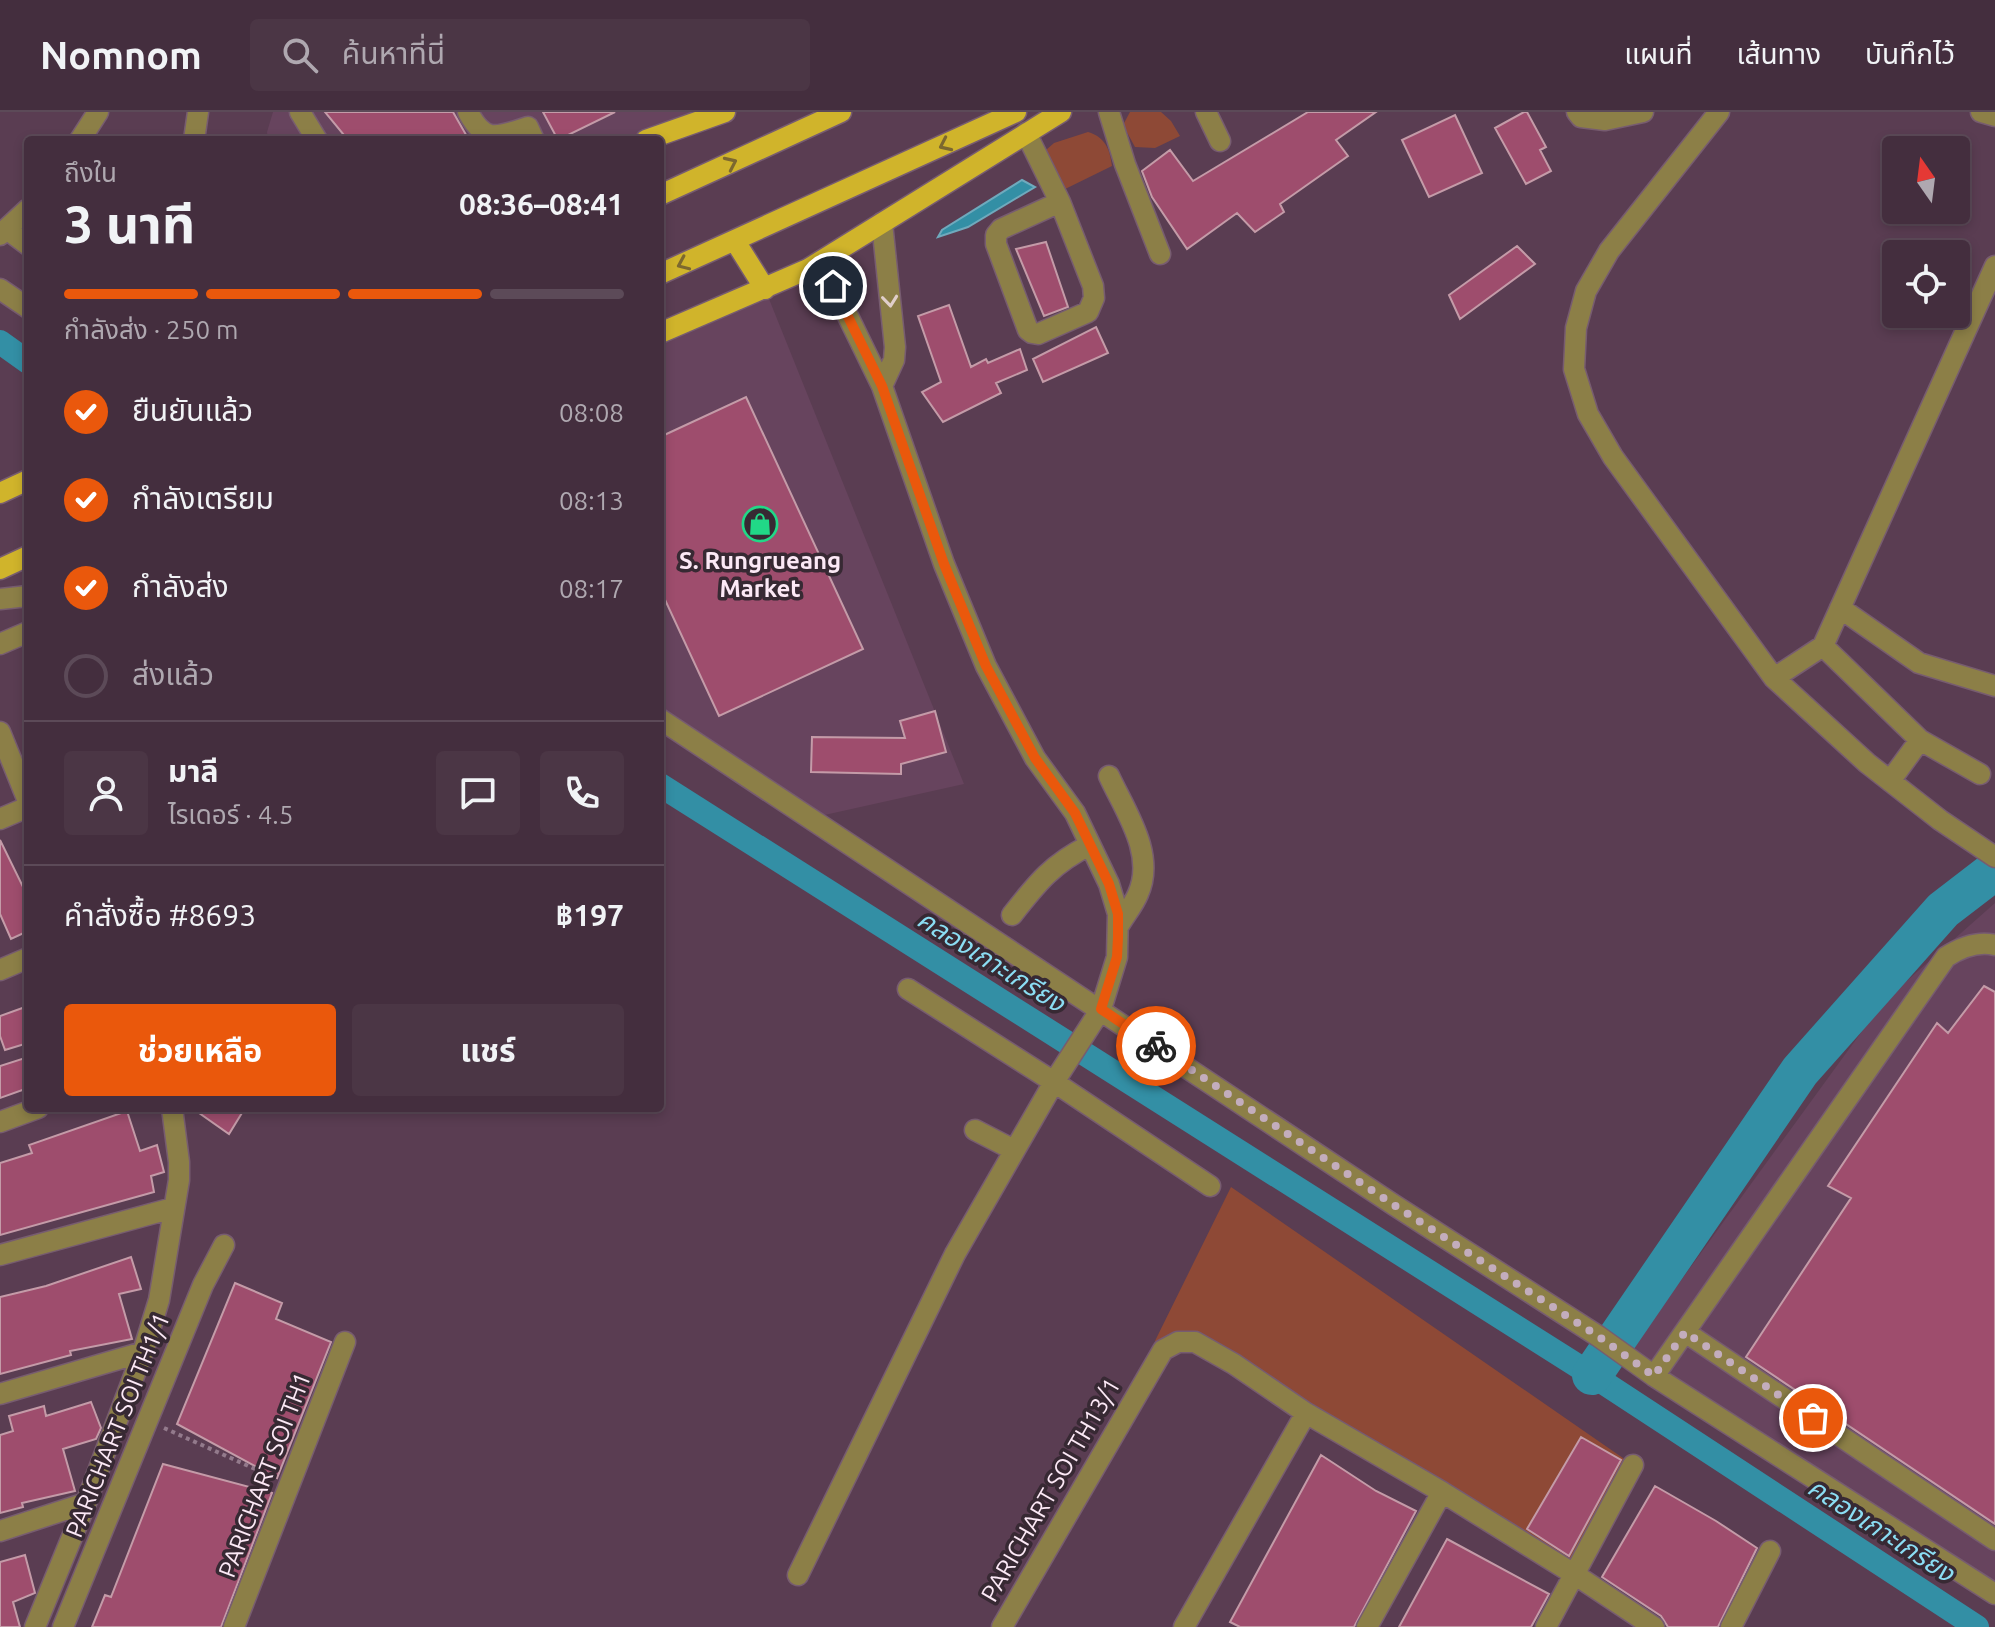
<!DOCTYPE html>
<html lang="th">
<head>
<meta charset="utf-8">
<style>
	body { margin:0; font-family:Ubuntu,"Noto Sans Thai",sans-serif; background:#4b3645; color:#f1f3f6; height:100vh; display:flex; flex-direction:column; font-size:30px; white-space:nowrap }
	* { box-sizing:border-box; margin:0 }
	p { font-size:26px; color:#afa8b0 }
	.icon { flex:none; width:44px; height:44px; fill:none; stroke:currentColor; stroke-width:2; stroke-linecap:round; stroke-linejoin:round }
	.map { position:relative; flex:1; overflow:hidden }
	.details { position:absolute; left:24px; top:24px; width:640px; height:976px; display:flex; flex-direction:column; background:#442e3e; border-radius:8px; box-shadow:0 4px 12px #0003,0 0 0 2px #5c4a58 }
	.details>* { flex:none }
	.needle { width:52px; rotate:346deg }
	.tools { position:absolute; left:1882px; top:24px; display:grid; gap:16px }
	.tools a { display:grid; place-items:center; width:88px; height:88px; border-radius:8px; background:#442e3e; box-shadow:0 4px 12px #0003,0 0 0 2px #5c4a58; font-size:40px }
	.pin { position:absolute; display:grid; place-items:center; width:68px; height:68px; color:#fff; margin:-34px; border:4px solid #fff; border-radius:50%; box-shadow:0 2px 8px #0007 }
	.courier { position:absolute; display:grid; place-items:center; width:80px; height:80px; margin:-40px; border:6px solid #ea580c; border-radius:50%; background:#fff; color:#222; box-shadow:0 2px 10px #0007 }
	.head em { font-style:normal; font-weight:700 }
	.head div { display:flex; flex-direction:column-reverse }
	.head { display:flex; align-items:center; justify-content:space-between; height:136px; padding:0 40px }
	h1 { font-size:52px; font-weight:700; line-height:60px }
	.bar { display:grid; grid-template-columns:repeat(4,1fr); gap:12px 8px; align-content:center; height:96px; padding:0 40px }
	.bar i { height:10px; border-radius:6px; background:#5c4a58 }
	.bar .current { background:#ea580c }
	.bar p { grid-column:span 4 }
	.line { display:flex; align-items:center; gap:20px; padding:0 40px; border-top:2px solid #5c4a58 }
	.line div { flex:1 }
	.round { display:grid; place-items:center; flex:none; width:84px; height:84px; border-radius:8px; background:#4b3645 }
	ol { padding:0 40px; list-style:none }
	li { display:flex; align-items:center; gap:24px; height:88px }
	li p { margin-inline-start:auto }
	li .icon { padding:8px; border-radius:50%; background:#ea580c; color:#fff; stroke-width:4 }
	li:last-child { color:#afa8b0 }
	li i { width:44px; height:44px; border:4px solid #5c4a58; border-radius:50% }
	.cta { display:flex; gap:16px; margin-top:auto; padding:16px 40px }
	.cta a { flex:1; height:92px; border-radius:8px; background:#ea580c; color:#fff; font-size:32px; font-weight:700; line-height:92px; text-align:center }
	.cta a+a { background:#4b3645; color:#f1f3f6 }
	header { display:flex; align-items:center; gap:48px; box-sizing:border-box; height:112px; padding:0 40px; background:#442e3e; border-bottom:2px solid #5c4a58 }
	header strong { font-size:38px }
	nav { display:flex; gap:44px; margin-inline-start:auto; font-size:28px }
	.search { width:560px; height:72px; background:#4b3645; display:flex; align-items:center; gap:20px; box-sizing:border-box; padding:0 28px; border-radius:8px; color:#afa8b0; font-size:30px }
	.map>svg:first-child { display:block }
	.built { fill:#67445e }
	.green { fill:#8e4936 }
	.water { fill:#338fa5; stroke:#6faabd; stroke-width:2 }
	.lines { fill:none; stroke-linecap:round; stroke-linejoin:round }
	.canal { stroke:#338fa5; stroke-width:24 }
	.river { stroke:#338fa5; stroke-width:40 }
	.building { fill:#9e4d6d; stroke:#c49ba8; stroke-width:2 }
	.minor-casing { stroke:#775c70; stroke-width:23 }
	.major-casing { stroke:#775c70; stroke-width:23 }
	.path { stroke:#937a8c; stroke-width:4; stroke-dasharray:4 4; stroke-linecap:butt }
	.minor { stroke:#8c7f47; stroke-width:20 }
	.major { stroke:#d0b42b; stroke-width:20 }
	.oneway { stroke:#7c682f }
	.oneway2 { stroke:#e0ceca }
	.done { stroke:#c3adbd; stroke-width:8; stroke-dasharray:0 14.4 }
	.route { stroke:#ea580c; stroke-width:10 }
	.labels { text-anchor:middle; stroke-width:7; stroke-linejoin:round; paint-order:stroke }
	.poi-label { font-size:24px; font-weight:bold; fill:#fce9f6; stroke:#372933 }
	.street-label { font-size:24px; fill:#fce9f6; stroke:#372933 }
	.water-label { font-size:26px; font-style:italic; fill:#8bddf3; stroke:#372933 }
</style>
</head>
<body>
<header>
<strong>Nomnom</strong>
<div class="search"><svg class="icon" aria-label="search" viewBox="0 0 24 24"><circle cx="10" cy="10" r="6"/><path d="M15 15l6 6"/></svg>ค้นหาที่นี่</div>
<nav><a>แผนที่</a><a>เส้นทาง</a><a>บันทึกไว้</a></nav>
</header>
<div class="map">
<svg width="1995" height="1515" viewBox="0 0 1995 1515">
	<rect width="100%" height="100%" fill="#5a3d52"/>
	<path class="built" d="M273,0H734L655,28H268L267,20Z
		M765,177L964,672L811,706L660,604V220Z
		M1995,791V1482L1626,1244L1884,889Z"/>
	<path class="green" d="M1130,0H1161L1171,9L1180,24L1155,36L1135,35L1123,13Z
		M1088,20C1105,25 1110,37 1112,54L1059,80L1046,38L1054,31Z
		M1231,1075L1633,1353L1574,1462L1195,1230L1163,1238L1155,1229Z"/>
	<path class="water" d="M1022,68L1035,75L968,115L938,125L942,118Z"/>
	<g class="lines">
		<path class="canal" d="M0,230L28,250
			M660,673L1592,1263L1977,1515"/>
		<path class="river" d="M1592,1263L1800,959L1943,798L1995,758"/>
	</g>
	<path class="building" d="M325,0H453L469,28H348Z
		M543,0H615L558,28Z
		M1308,0H1376L1336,28L1348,44L1280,92L1284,100L1255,120L1237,101L1187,137L1152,85L1142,59L1170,38L1193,69Z
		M1524,0H1527L1546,35L1540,38L1551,59L1526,72L1495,16Z
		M1455,3L1482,61L1429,85L1402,28Z
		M1046,130L1068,195L1044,204L1016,137Z
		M1517,134L1535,152L1460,207L1449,183Z
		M949,193L971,255L986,247L988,251L1020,237L1027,258L996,271L1001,281L943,310L922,280L941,270L918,204Z
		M1096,215L1108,241L1043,270L1033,247Z
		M746,285L863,537L719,604L660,477V325Z
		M935,599L946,640L901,652V662L811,660L812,625L905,626L900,609Z
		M0,728L28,785V819L11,827L0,802Z
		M1984,874L1995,880V1412L1746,1245L1851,1086L1828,1074L1937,911L1948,921Z
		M28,894V931L5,938L0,924V904Z
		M28,945V976L0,986V954Z
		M192,996H245L229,1022Z
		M127,999L140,1039L157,1033L164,1060L151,1064L154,1080L0,1123V1051L32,1041L29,1033Z
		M131,1145L141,1177L119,1182L132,1227L70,1239L71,1243L0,1262V1185L46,1174Z
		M235,1171L282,1191L276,1207L331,1230L277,1366L177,1312Z
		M91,1290L101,1316L96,1327L63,1337L75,1379L22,1391L23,1395L0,1401V1323L13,1319L9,1304L44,1294L46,1304Z
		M1581,1325L1621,1348L1569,1444L1527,1417Z
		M1321,1343L1376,1379L1416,1399L1354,1515H1240L1230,1510Z
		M163,1352L272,1381L221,1515H92L105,1483L111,1485Z
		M1655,1374L1716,1409L1757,1436L1718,1515H1668L1661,1504L1602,1465Z
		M1447,1427L1549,1482L1531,1515H1399Z
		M25,1443L35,1481L13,1490L20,1515H0V1450Z"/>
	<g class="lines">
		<g class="minor-casing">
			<path id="minor" d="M300,0L317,28
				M468,0C485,32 497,25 528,15L534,28
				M1109,0L1125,52L1160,142
				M1206,0L1220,29
				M1577,0L1581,5L1605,8L1643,0
				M1719,0L1609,139L1586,179L1576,216L1574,257L1588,302L1613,345L1774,566L1867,651L1940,708L1995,745
				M1981,0L1995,4
				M1026,21L1060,90L1093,174L1094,186L1088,200L1038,222L1032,221L1028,218L996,132V123L1001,117L1060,90
				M80,28L98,0
				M194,28L198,0
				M882,111L895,235L894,248L882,274
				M8,118L28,133
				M0,123L28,97
				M821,149L882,274L944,452L986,554L1035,646L1075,701L1109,772L1118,802L1117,845L1101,897L1054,970L908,877
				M0,177L28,196
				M0,487L28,484
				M1840,496L1919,551L1995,574
				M0,532L28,520
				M1823,534L1995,154
				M1774,566L1823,534L1920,628L1980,662
				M660,607L1394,1093L1598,1224L1654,1264L1995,1482
				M0,620L28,689
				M1109,664C1125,699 1156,742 1138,782C1133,794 1124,804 1118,815
				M1890,669L1920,628
				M0,707L28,695
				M1012,803C1037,771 1053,751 1090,733
				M0,858L28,846
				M0,1010L38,996
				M975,1018L1014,1038
				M0,1143L173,1096
				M1685,1220L1995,1428
				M1654,1264L1946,845C1960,836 1978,829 1995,833
				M0,1282L143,1240
				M0,1419L86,1391
				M798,1463L955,1142L1054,970L1210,1074
				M35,1515L86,1391L143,1240L159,1188L179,1068V1050L172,996
				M63,1515L203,1173L224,1133
				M234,1515L345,1230
				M1002,1515L1163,1238L1178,1230H1195L1234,1252L1306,1301L1442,1380L1574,1462L1654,1515
				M1184,1515L1306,1301
				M1367,1515L1442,1380
				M1546,1515L1633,1353
				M1731,1515L1770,1439"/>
		</g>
		<g class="major-casing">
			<path id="major" d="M646,28L725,0
				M660,83L841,0
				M735,129L765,177
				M660,162L1016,0
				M660,221L808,157L1061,0
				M0,381L28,368
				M0,457L28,444"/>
		</g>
		<path class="path" d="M164,1316L273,1365"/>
		<use href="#minor" class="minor"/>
		<use href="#major" class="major"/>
	</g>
	<defs><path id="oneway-chevron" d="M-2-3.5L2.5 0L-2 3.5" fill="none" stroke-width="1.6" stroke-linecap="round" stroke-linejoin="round" transform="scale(2)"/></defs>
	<g class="oneway">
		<use href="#oneway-chevron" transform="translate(945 33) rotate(155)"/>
		<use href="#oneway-chevron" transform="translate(731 51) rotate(-25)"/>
		<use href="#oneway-chevron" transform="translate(683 152) rotate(156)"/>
	</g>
	<use class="oneway2" href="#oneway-chevron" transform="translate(890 189) rotate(84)"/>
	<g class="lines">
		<path class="done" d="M1156,934L1394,1093L1598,1224L1654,1264L1685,1220L1813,1306"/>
		<path class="route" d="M833,174L882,274L944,452L986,554L1035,646L1075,701L1109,772L1118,802V825L1117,845L1101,897L1156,934"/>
	</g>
	<defs>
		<g id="shop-ring" transform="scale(1.8)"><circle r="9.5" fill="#372933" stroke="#21d887" stroke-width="1.5"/><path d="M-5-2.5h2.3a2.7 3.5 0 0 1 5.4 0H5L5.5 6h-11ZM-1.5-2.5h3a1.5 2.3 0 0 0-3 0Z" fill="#21d887"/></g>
	</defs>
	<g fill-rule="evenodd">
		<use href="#shop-ring" x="760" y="412"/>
	</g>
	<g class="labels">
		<g class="poi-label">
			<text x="760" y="457">S. Rungrueang<tspan x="760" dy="28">Market</tspan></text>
		</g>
		<g class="street-label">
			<text transform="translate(118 1313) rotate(-68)" y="8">PARICHART SOI TH1/1</text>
			<text transform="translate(265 1363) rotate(-69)" y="8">PARICHART SOI TH1</text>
			<text transform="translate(1051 1378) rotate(-60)" y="8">PARICHART SOI TH13/1</text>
		</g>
		<g class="water-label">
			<text transform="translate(991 849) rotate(32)" y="9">คลองเกาะเกรียง</text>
			<text transform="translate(1881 1418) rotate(33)" y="9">คลองเกาะเกรียง</text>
		</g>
	</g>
</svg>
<div class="tools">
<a><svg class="needle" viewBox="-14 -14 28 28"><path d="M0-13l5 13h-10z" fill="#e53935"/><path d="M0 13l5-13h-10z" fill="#afa8b0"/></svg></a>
<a><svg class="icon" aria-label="locate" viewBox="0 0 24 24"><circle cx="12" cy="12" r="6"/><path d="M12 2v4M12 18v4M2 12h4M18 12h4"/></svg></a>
</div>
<div class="pin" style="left:1813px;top:1306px;background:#ea580c"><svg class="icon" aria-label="bag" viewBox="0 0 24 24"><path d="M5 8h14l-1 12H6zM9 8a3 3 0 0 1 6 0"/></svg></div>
<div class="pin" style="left:833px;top:174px;background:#1f2937"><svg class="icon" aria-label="home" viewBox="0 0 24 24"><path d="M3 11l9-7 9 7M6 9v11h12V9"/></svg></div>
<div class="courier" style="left:1156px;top:934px"><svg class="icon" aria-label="bike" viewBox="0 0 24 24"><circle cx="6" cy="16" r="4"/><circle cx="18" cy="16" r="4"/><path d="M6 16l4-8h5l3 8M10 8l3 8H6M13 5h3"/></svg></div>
<section class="details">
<div class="head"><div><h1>3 นาที</h1><p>ถึงใน</p></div><em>08:36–08:41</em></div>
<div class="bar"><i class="current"></i><i class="current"></i><i class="current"></i><i></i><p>กำลังส่ง · 250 m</p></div>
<ol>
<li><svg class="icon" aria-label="check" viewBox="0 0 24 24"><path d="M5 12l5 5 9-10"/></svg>ยืนยันแล้ว<p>08:08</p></li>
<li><svg class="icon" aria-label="check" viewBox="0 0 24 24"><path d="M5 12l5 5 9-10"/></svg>กำลังเตรียม<p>08:13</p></li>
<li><svg class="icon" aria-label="check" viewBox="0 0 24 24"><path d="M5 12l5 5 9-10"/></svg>กำลังส่ง<p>08:17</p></li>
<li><i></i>ส่งแล้ว</li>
</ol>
<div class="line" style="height:144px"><a class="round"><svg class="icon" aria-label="person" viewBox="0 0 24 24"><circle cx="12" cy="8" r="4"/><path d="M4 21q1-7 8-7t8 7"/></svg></a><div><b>มาลี</b><p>ไรเดอร์ · 4.5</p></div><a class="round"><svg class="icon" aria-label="chat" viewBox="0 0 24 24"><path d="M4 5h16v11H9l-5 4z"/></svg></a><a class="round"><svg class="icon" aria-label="phone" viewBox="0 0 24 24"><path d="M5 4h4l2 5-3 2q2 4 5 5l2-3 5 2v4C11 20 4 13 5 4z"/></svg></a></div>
<div class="line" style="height:104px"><div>คำสั่งซื้อ #8693</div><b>฿197</b></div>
<div class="cta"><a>ช่วยเหลือ</a><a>แชร์</a></div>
</section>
</div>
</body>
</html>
